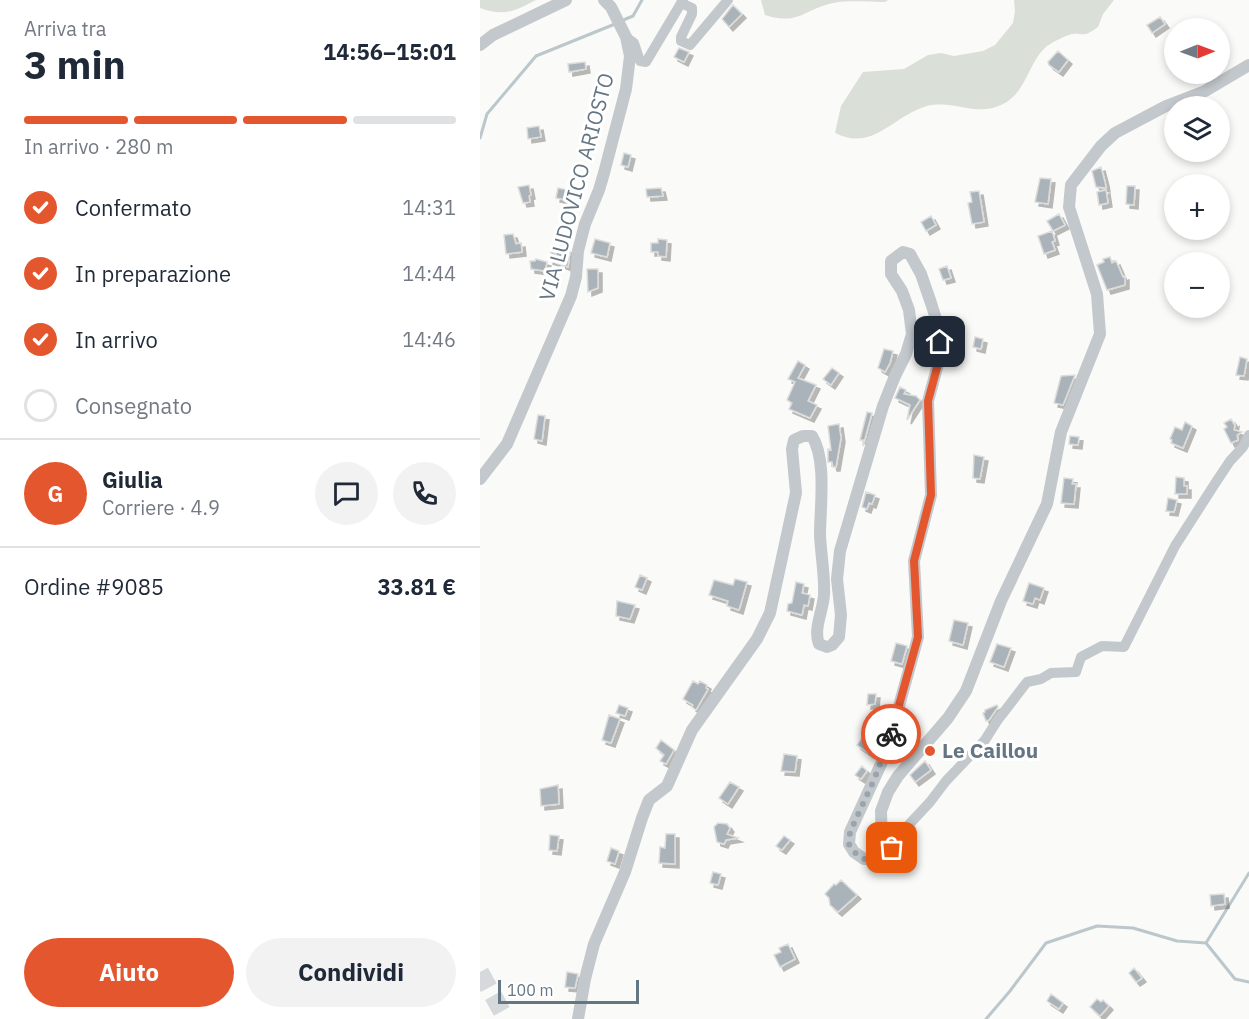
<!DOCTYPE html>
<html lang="it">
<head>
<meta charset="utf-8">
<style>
	body { margin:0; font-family:"IBM Plex Sans",sans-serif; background:#f2f2f3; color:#1f2937; height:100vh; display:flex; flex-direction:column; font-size:22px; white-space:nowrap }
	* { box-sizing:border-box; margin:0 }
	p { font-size:20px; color:#747a83 }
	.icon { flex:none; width:33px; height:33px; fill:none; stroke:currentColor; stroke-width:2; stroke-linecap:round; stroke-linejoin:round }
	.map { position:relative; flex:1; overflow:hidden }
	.drawer { display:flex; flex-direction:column; background:#fff; width:480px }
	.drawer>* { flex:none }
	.needle { width:39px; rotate:89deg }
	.fabs { position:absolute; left:684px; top:18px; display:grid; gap:12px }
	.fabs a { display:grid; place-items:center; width:66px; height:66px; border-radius:50%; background:#fff; box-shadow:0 3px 9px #0003; font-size:30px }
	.scale { position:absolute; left:18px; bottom:15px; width:141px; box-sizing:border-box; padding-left:6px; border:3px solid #657683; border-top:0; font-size:16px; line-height:21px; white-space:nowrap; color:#657683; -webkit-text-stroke:4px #fff; paint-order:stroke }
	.pin { position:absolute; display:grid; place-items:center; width:51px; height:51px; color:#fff; margin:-26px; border-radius:12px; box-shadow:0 3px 9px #0006 }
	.courier { position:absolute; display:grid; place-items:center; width:60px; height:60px; margin:-30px; border:4px solid #e4572e; border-radius:50%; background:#fff; color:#222; box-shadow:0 2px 8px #0007 }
	.summary em { font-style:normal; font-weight:700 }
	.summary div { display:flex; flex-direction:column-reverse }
	.summary { display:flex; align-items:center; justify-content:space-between; height:102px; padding:0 24px }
	h1 { font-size:39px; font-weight:700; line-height:45px }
	.bar { display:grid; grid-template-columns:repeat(4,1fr); gap:9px 6px; align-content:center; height:72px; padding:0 24px }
	.bar i { height:8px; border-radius:4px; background:#e0e1e3 }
	.bar .current { background:#e4572e }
	.bar p { grid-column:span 4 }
	.line { display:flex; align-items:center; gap:15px; padding:0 24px; border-top:2px solid #e0e1e3 }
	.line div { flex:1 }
	.round { display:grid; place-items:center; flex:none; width:63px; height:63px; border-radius:32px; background:#f2f2f3 }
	ol { padding:0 24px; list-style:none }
	li { display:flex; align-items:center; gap:18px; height:66px }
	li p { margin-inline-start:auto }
	li .icon { padding:6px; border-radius:50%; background:#e4572e; color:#fff; stroke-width:4 }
	li:last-child { color:#747a83 }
	li i { width:33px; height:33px; border:3px solid #e0e1e3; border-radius:50% }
	.primary-button { display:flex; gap:12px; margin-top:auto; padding:12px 24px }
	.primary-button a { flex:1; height:69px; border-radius:36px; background:#e4572e; color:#fff; font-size:24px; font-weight:700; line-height:69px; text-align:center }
	.primary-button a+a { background:#f2f2f3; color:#1f2937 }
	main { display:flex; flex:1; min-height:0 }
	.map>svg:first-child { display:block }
	.green { fill:#dadfd7 }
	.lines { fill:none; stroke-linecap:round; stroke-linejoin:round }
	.stream { stroke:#bbc7cb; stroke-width:3 }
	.building { fill:#aab3b9; stroke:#dcdcda; stroke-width:1.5; filter:url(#shadow) }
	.motorway-tunnel { stroke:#d5d9db; stroke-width:18; stroke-dasharray:18 9; stroke-linecap:butt }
	.minor { stroke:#c3c8cc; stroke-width:10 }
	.tertiary { stroke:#c3c8cc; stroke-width:12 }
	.done { stroke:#99a4ac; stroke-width:6; stroke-dasharray:0 10.8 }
	.route { stroke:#e4572e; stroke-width:8 }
	.poi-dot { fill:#e4572e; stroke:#fff; stroke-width:2 }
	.labels { text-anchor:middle; stroke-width:6; stroke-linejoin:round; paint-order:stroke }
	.street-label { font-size:21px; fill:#657683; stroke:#fff }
	.poi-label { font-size:21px; font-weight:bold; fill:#657683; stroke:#fff; text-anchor:start }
</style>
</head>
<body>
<main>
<section class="drawer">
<div class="summary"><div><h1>3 min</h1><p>Arriva tra</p></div><em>14:56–15:01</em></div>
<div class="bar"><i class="current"></i><i class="current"></i><i class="current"></i><i></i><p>In arrivo · 280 m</p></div>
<ol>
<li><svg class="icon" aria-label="check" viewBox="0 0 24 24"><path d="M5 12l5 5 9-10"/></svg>Confermato<p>14:31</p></li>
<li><svg class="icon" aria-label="check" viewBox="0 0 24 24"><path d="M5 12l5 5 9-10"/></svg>In preparazione<p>14:44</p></li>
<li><svg class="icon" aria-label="check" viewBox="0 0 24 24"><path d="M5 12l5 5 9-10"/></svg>In arrivo<p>14:46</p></li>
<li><i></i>Consegnato</li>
</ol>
<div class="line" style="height:108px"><b class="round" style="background:#e4572e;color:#fff">G</b><div><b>Giulia</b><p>Corriere · 4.9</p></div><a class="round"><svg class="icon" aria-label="chat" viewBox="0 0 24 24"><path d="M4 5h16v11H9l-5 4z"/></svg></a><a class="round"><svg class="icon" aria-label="phone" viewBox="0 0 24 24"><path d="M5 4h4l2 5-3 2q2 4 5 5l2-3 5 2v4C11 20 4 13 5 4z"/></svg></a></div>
<div class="line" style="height:78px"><div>Ordine #9085</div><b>33.81 €</b></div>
<div class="primary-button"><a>Aiuto</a><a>Condividi</a></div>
</section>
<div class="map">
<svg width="769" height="1019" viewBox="0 0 769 1019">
	<defs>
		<filter id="shadow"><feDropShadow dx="4" dy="4" stdDeviation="0" flood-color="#0004"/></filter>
	</defs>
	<rect width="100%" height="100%" fill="#fafaf8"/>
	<path class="green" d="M0,0H56C35,11 24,17 0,8Z
		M281,0H408L405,2C389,2 369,0 353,3C324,9 319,26 285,15Z
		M534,0H634L623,14L618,27C615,29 610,33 606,34C602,35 597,33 592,34C586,35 573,42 567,46C548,62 547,92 523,104C496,118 475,99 447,106C412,116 394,152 355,133L361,106L383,72L424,69L448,55L461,53L474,56L503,51L515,45L533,23L535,11Z"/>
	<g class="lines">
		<path class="stream" d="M141,21L153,16L162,0
			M0,138L7,114L56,56L135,24
			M726,943L769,873
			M726,943L755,979L769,982
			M506,1019L530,991L566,943L617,926L653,928L697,941L726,943"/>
	</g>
	<path class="building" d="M253,5L262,14L249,27L242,19Z
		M680,17L685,24L672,33L667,25Z
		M199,48L209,52L204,62L194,57Z
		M578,51L588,60L579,72L569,65L568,62Z
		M105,62L106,69L89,72L88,64Z
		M59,126L61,137L48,139L47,128Z
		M144,153L151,155L148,167L141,165Z
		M621,167L625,182L626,188L616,187L612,171Z
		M560,178L571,179L568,204L555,202Z
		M49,185L51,195L49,196L50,202L43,203L38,187Z
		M647,186H655L654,205L646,204Z
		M78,188L88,190L86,200L76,198Z
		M181,188L183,196L167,197L166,189Z
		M626,190L628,203L619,205L617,192Z
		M499,191L504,222L492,224L488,203L492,202L490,192Z
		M579,214L585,225L573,231L567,221Z
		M451,216L456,225L446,231L441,222Z
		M572,231L575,241L572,242L575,250L564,254L558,236Z
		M33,234L36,244L41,243L42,252L26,254L24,235Z
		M115,239L130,243L127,257L111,253Z
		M178,239L187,240L186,257L178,256V252H171V243H178Z
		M79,246L90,250L88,267L69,260L71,252L76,254Z
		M630,257L632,263L636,261L643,277L645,276V285L627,290L617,265L624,262L623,259Z
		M56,259L67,262L65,271L51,269L50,261H55Z
		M467,266L471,278L463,280L459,269Z
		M107,269H118V288L108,292Z
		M495,337L503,339L501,349L493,347Z
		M404,349L413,351L410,363L405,372L398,368Z
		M760,357L767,359L764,376L756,375Z
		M318,361L325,365L318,378L336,385L328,401L337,405L330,418L309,409L312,403L307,400L315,382L308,379Z
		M352,368L359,373L351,385L343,379Z
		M595,375L583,405L574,403L581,376Z
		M420,387L426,390L424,394L436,396L440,400L427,420L430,405L415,398Z
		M387,412L392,413L383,446V440H380Z
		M58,415L65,416L62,441L54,439Z
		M751,419L754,424L755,423L754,430L762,432L757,435L758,440L751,443L744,429L747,427L744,423Z
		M705,422L712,426L703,448L691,443L692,440L690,439L695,427L702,430Z
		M359,424L361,438L356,467H353L352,462H348V449L351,450L348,426Z
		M590,436L599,437L598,445L589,444Z
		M494,455L504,457L500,479L493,478Z
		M696,477L704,478V486H707V494H695Z
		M584,478L593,479L592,484H596L594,504L581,503Z
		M386,492L395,495L392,504L389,503L387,509L382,507Z
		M688,498L697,500L694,512L686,511Z
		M160,575L167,578L162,590L155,587Z
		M255,579L267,582L259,610L247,606L248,601L229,595L234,580L253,585Z
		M316,582L324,584L322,593L330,595L328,606L324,605L322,615L307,611L308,604L312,603Z
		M549,583L564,588L560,600L555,598L553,604L543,601Z
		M137,601L155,605L150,619L136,616Z
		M474,620L488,623L483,645L469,641Z
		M416,643L427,646L422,664L411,661Z
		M517,644L531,648L524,667L510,662Z
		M213,681L218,684L220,681L227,685L226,688L228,689L216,710L212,707L213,705L203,699Z
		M388,694H396L395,704L387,705Z
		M139,705L148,708L145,716L136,713Z
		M517,705L518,707L509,720L506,721L503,713L505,712V710Z
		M129,715L140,719L131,743L122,740Z
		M386,732L399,741L390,754L377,745Z
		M181,740L194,750L186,764L180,761L184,755L176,748Z
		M304,754L317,756L315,772L301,771Z
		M445,761L451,770L435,782L430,775Z
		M382,766L387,771L381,779L375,775Z
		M250,782L259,787L248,804L239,798Z
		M78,785L79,804L61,806L60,789Z
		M238,823L247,824L250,828L247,834L258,838L246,840L244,844L237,842L234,827Z
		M186,834H195V864L179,863L180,847L185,848Z
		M70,835L79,836L77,851L69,850Z
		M304,836L310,840L302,850L296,846Z
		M131,848L139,851L135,864L127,861Z
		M233,872L241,874L238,885L230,883Z
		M361,880L377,895L358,912L350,905L349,898L345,894L354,884L356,885Z
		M744,894L745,904L731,906L730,895Z
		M308,944L315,959L300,967L294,955L301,952L299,948Z
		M654,968L662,978L656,982L649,973Z
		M87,972L98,974L95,988L85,987Z
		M571,994L583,1003L579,1009L567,1001Z
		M617,999L621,1002L623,1000L629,1006L620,1016L610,1007Z"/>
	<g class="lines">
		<path class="motorway-tunnel" d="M0,972L26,1019"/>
		<path class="minor" d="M201,3L212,8V14L201,37V41L210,45L248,0
			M146,37L154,43L160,61L166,62L203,0
			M392,859L402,857L412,848L422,832L450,802L466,781L505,740L517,721L547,682L561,679L571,673L596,672L601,657L622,646L644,647L695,546L736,482L750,461L763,447L769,435"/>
		<path class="tertiary" d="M0,45L13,35L86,0
			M0,479L27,444L91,296L96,277L98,251L105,224L119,190L124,173L146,89L150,56L146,37L131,7L124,0
			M98,1019L105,979L114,944L145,872L162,818L169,800L187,786L212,730L277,639L290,613L316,493L312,449L314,440L323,436H332C347,460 340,507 340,535C341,556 345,575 344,595C343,611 333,629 339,644L347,647L352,645L359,637L361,615L357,579L360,551L403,406L415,376L426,354L432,334L429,310L422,291L411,274V261L423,252L430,254L441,274L451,303L457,322L460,342L458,364L448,401L451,495L434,561L438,637L406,753L370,832L369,844L374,852L384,859H392L397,855L402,847L401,811L408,792L418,776L468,718L486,691L521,601L567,504L581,432L620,334L617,294L589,207L591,185L621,146L635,133L686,106L725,91L769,65"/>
	</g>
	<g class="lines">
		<path class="done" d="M411,734L394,780L370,832L369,844L374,852L384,859L402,856L412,848"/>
		<path class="route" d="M411,734L438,637L434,561L451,495L448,401L458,364L460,342"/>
	</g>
	<circle class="poi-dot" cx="450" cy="751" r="6"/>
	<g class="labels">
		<g class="street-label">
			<text transform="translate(97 187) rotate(-75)" y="7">VIA LUDOVICO ARIOSTO</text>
		</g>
		<g class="poi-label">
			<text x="462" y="758">Le Caillou</text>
		</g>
	</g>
</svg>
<div class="fabs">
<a><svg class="needle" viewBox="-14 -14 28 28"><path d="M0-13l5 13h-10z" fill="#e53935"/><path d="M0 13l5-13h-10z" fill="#747a83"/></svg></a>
<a><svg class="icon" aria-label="layers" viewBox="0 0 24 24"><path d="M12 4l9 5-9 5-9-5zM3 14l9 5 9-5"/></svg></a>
<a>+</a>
<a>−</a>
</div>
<div class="scale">100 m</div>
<div class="pin" style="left:412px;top:848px;background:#ea580c"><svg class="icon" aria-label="bag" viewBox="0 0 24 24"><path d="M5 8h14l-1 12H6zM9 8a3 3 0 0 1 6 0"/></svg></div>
<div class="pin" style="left:460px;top:342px;background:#1f2937"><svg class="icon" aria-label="home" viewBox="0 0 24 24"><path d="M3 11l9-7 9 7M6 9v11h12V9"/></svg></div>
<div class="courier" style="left:411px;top:734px"><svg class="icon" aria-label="bike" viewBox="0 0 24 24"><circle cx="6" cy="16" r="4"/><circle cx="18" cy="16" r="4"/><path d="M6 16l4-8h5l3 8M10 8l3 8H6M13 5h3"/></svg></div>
</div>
</main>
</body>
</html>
